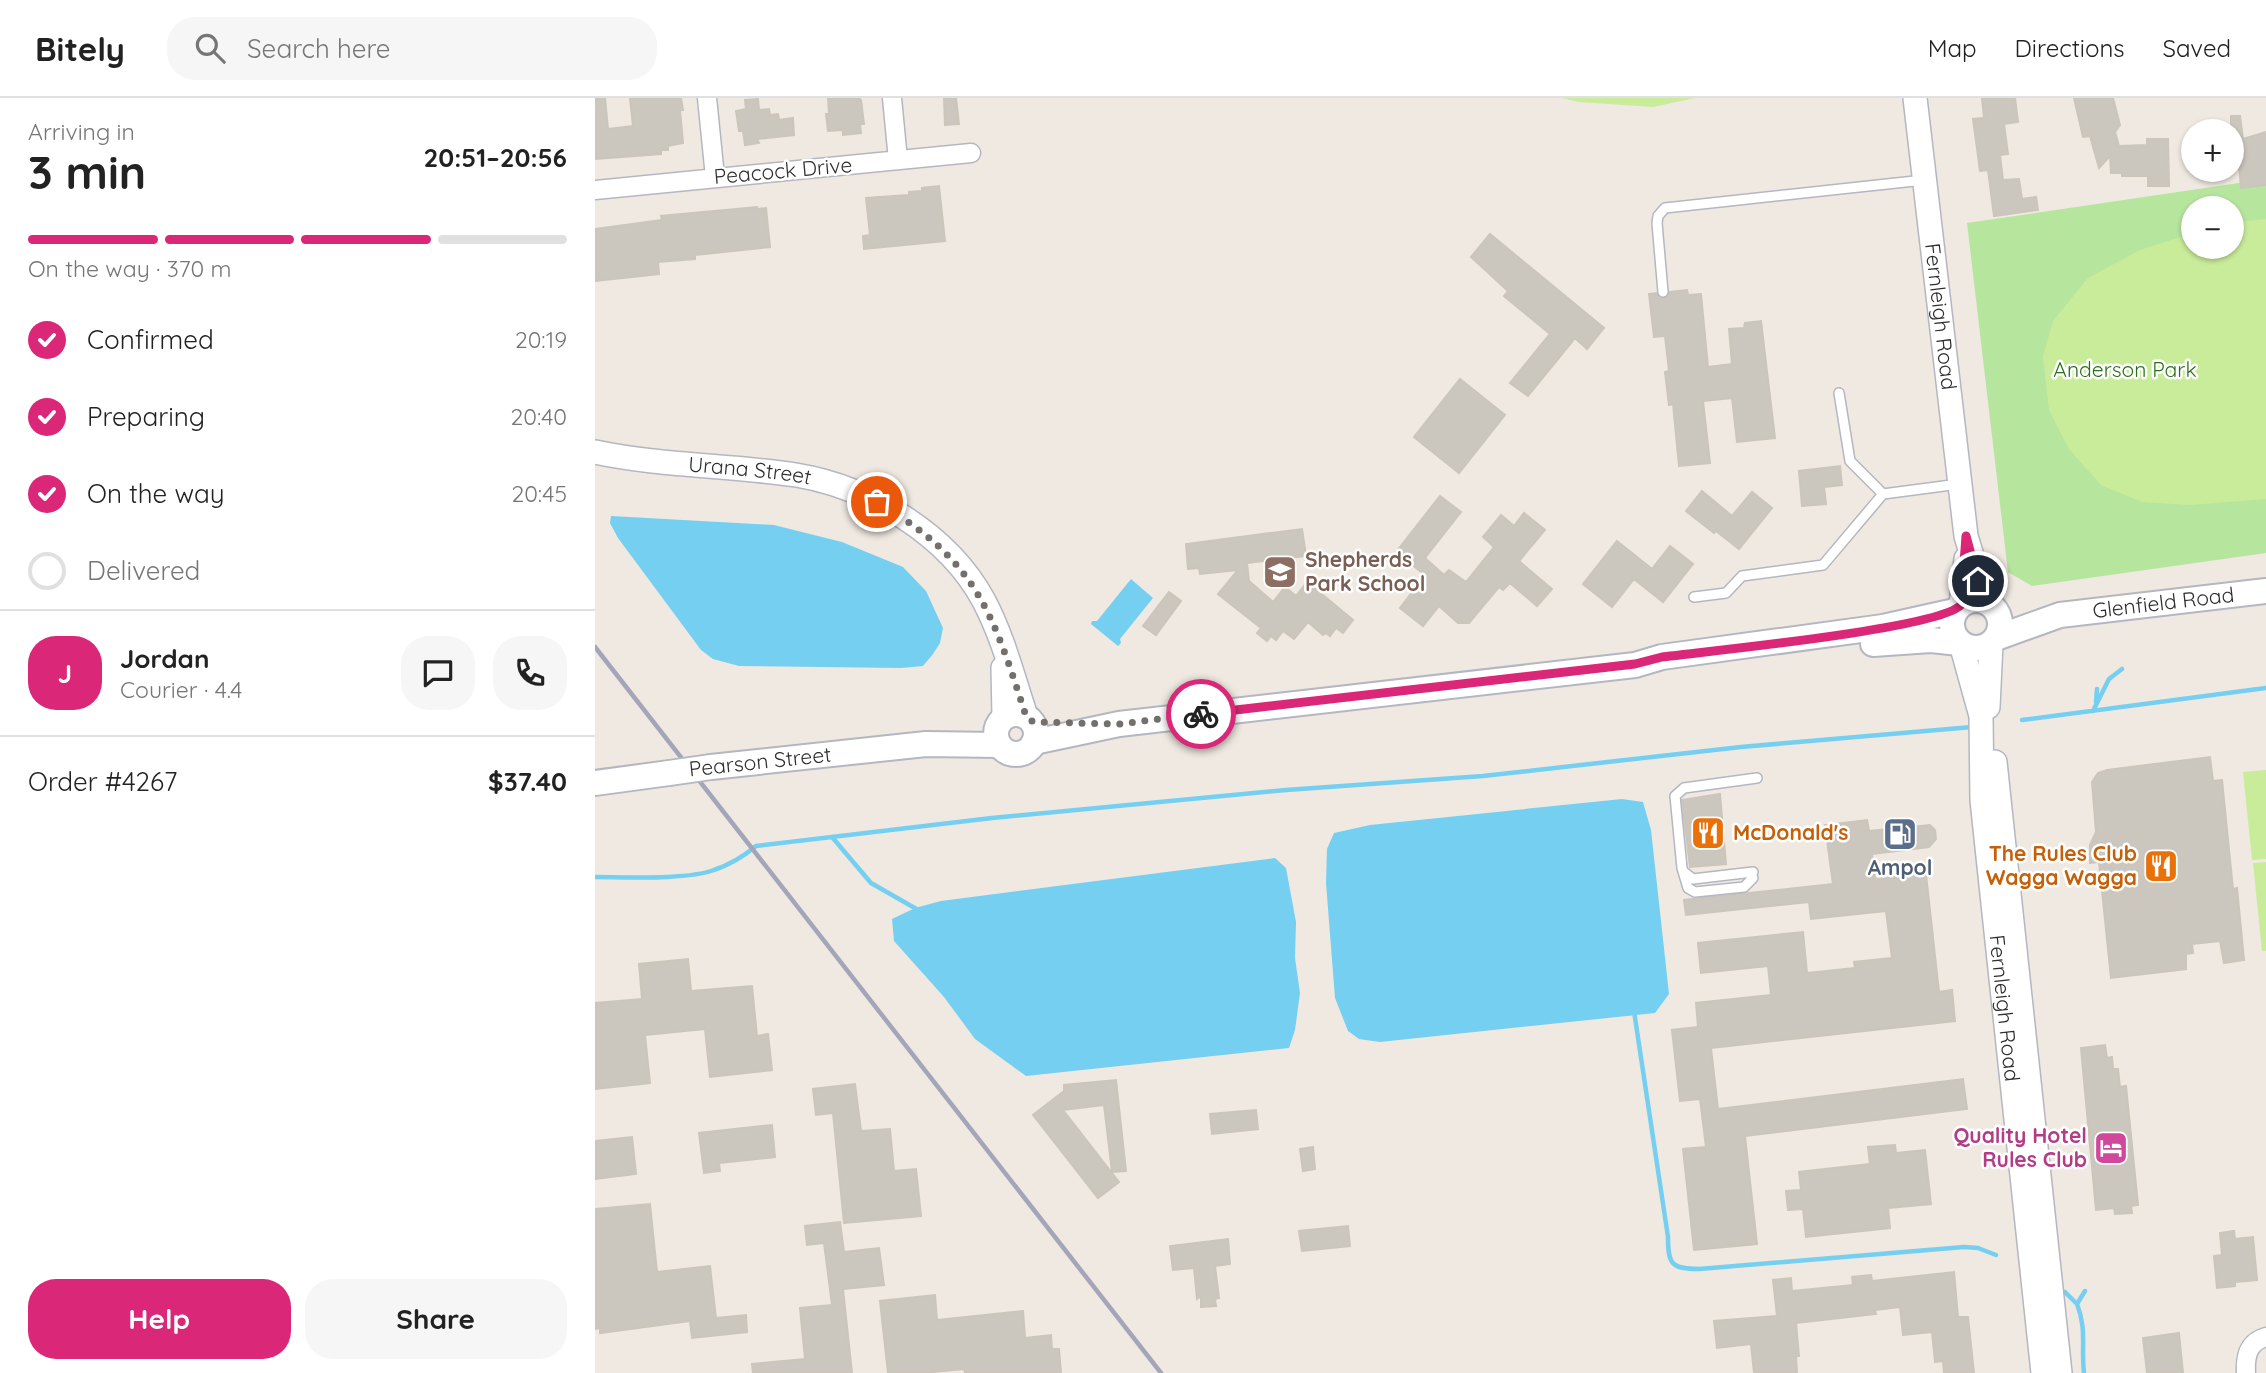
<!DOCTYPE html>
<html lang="en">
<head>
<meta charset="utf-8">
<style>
	body { margin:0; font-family:Quicksand,sans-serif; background:#f6f6f6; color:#222; height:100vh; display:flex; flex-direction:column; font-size:26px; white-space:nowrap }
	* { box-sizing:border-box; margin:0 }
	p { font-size:23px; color:#767676 }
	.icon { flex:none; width:38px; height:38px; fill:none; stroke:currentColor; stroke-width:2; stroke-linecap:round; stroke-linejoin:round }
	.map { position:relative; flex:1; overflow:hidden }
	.sheet { display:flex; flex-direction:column; background:#fff; width:595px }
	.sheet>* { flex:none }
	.controls { position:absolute; left:1586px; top:21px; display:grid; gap:14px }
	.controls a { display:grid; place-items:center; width:63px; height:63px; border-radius:50%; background:#fff; box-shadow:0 2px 5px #0004; font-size:35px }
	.pin { position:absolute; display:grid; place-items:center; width:60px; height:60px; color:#fff; margin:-30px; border:4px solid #fff; border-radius:50%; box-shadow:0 2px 7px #0007 }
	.courier { position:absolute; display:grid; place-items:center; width:70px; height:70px; margin:-35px; border:5px solid #db2777; border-radius:50%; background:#fff; color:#222; box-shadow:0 2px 9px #0007 }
	.headline em { font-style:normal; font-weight:700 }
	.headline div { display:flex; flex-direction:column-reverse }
	.headline { display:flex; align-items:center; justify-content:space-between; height:119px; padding:0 28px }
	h1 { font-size:46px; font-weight:700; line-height:52px }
	.bar { display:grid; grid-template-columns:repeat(4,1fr); gap:10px 7px; align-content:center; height:84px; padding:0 28px }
	.bar i { height:9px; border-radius:5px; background:#e0e0e0 }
	.bar .on { background:#db2777 }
	.bar p { grid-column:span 4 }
	.line { display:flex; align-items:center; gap:18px; padding:0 28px; border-top:2px solid #e0e0e0 }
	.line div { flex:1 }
	.round { display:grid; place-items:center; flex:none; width:74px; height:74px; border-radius:28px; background:#f6f6f6 }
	ol { padding:0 28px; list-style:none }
	li { display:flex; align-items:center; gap:21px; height:77px }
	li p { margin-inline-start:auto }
	li .icon { padding:7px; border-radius:50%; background:#db2777; color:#fff; stroke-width:4 }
	li:last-child { color:#767676 }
	li i { width:38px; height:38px; border:4px solid #e0e0e0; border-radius:50% }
	.action { display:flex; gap:14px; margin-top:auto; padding:14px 28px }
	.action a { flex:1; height:80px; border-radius:28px; background:#db2777; color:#fff; font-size:28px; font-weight:700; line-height:80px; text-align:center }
	.action a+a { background:#f6f6f6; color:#222 }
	header { display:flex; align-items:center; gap:42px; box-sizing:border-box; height:98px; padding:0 35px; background:#fff; border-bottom:2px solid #e0e0e0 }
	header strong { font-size:33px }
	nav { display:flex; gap:38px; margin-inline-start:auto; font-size:24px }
	.search { width:490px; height:63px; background:#f6f6f6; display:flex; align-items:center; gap:18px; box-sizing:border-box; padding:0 24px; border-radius:28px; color:#767676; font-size:26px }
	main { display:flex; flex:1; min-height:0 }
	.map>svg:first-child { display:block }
	.green { fill:#b6e59e; fill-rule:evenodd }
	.pitch { fill:#c9ec9a }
	.water { fill:#75cff0 }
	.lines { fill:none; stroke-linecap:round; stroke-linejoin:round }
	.stream { stroke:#75cff0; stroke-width:4.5 }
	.building { fill:#cbc7bf; stroke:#cbc5ba; stroke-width:2 }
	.service-casing { stroke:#b4b7c1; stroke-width:12 }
	.minor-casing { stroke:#b4b7c1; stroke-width:21 }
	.tertiary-casing { stroke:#b4b7c1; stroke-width:26 }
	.secondary-casing { stroke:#b4b7c1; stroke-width:28 }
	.service { stroke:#fff; stroke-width:9 }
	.minor { stroke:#fff; stroke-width:18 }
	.tertiary { stroke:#fff; stroke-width:23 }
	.secondary { stroke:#fff; stroke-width:24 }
	.rail { stroke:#a3a6b8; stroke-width:4.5 }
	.secondary-bridge-casing { stroke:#b4b7c1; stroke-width:28; stroke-linecap:butt }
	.secondary-bridge { stroke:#fff; stroke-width:24 }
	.done { stroke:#726f6d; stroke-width:7; stroke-dasharray:0 12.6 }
	.route { stroke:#db2777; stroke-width:9 }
	.labels { text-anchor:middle; stroke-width:5; stroke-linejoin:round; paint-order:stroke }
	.street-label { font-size:21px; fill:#2e2e2e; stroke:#fff }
	.park-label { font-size:21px; fill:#2c6e1b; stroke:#fff }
	.education-label { font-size:21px; font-weight:bold; fill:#785e54; stroke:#fff; text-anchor:start }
	.food-label { font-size:21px; font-weight:bold; fill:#c56008; stroke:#fff; text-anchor:start }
	.service-label { font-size:21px; font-weight:bold; fill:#4e5e75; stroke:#fff }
	.hotel-label { font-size:21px; font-weight:bold; fill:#b23c85; stroke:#fff; text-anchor:end }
</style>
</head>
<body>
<header>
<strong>Bitely</strong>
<div class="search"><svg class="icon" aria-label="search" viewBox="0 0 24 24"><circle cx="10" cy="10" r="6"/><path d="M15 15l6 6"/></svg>Search here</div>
<nav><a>Map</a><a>Directions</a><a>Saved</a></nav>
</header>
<main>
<section class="sheet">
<div class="headline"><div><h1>3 min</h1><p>Arriving in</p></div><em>20:51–20:56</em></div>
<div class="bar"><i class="on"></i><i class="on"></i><i class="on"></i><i></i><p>On the way · 370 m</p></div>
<ol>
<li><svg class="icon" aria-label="check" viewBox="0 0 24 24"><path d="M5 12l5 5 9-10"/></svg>Confirmed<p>20:19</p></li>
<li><svg class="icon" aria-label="check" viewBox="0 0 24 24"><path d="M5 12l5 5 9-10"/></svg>Preparing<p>20:40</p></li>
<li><svg class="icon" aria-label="check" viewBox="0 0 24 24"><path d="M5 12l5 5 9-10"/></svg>On the way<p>20:45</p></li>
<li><i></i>Delivered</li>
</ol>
<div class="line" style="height:126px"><b class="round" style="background:#db2777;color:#fff">J</b><div><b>Jordan</b><p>Courier · 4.4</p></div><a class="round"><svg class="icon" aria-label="chat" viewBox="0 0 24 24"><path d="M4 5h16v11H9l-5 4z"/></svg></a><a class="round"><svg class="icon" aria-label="phone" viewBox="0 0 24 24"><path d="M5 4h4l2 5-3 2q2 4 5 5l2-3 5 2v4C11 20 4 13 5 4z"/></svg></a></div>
<div class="line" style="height:91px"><div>Order #4267</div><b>$37.40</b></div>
<div class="action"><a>Help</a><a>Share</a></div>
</section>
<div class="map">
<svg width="1671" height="1275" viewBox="0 0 1671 1275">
	<rect width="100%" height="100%" fill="#efe9e1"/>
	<path class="green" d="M1671,81V455L1437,488L1413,474L1372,125ZM1598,110H1636V149H1598Z"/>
	<path class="pitch" d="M967,0H1100L1058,9L984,4Z
		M1671,121V401L1595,407L1547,404L1506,387L1474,351L1454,312L1448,259L1458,223L1493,180L1545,152L1598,135V149H1636V125Z
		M1671,672V761L1657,762L1648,674Z
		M1671,764V853H1667L1658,765Z"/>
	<path class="water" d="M16,418L179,427L247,444L308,469L331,493L348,530L345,545L338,556L328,568L306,570L144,568L118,561L106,552L23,440L15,425Z
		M536,481L558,500L525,541L526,545L523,548L496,526L497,523H502Z
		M1027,701L1048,704L1056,732L1074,896L1060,915L785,944L764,941L753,933L740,900L731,785L732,751L739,735L775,727Z
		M680,760L691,770L701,824L700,860L705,895L700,932L694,950L431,978L380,941L349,899L299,843L297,821L320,810L346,803Z"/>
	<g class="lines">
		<path class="stream" d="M1501,604L1502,591
			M1498,613L1514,581L1527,571
			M1427,622L1671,590
			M237,739L276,785L325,813
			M0,779C30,779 93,782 119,772C134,767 149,758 161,748L397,720L691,692L888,678L1146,649L1377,629
			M1039,913L1073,1139C1073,1166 1076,1171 1104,1171L1369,1149L1383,1150L1401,1157
			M1470,1194L1482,1206L1490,1193
			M1482,1206C1492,1231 1486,1249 1489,1275"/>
	</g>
	<path class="building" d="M0,0H10L13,31L38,28L35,0H86L88,12H85L88,45L73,48V52H66V56L0,61Z
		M233,0H264L266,2L269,26H265L266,35L248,37V32L233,33L231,16H234Z
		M349,0H361L364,26L350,27Z
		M1387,0H1420L1423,24L1409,26L1413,56L1405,57L1408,82L1424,81L1427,101L1441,99L1443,112L1399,118L1393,72L1385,73L1378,21L1389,20Z
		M1479,0H1518L1525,27L1520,34L1524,48L1552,47V41H1573L1574,88H1553V78H1527V75H1516L1515,58L1504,70L1495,38L1488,39Z
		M163,1L164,12L174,11L175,17L183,16L184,22L198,20L199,37L162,41L164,45L150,47L148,33H144L141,13L151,11L150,2Z
		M1636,18H1645L1648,41L1671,34V87L1646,90L1644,68L1636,69Z
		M344,88L350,143L269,151L268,138L275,137L271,100L314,97V94L327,93V90Z
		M162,109V111L171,110L175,149L100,157V161L63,164L64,176L0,183V131L67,122L66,118Z
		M895,136L1009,230L992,251L980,240L933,298L915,285L955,236L909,198L913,193L876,159Z
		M1092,192L1093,197L1106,196L1113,269L1137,266L1134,231L1149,230L1150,225L1166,223L1180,340L1142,344L1137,300L1108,303L1115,365L1084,368L1078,306L1074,307L1070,274L1074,273L1070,238L1059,239L1054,196L1061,195L1064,200L1069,201L1075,194Z
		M865,281L910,317L864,375L819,339Z
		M1245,368L1247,387L1229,389L1231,406L1207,408L1204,373Z
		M1107,393L1137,418L1157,394L1177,410L1144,451L1121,433L1119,435L1091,413Z
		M845,398L866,414L830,460L849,477L854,472L871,484L899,449L888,439L906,417L919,428L929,415L950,432L924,463L957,491L942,508L915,485L908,492L904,489L874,525H863L844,508L828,528L805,510L830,477L801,454Z
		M707,431L711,458L652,465L654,483L678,504L690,489L701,498L712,484L758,522L748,535L741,530L735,538L731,535L728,537L713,524L699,541L688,533L681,542L676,538L672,543L662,535L666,530L623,496L643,472L605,476L604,470L593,471L591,446Z
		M1022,443L1057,471L1075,448L1098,466L1068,504L1039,481L1017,509L988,486Z
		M574,494L586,503L561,537L548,528Z
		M1615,659L1618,683L1627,682L1638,791L1642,790L1649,862L1629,865L1625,843L1597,846L1598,855L1591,856V871L1516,880L1504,764L1495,765V747L1501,734L1497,684L1503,675L1512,672Z
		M1125,696L1131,766L1095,769L1087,702Z
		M1272,722L1274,733L1335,727L1340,732L1341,741L1334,749L1277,756L1280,781L1331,776L1344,894L1357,892L1360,923L1116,950L1123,1011L1368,981L1372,1011L1150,1038L1162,1146L1099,1152L1088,1051L1111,1049L1105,1001L1085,1003L1077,932L1103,929L1101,905L1176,897L1173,868L1106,875L1103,845L1208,834L1212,875L1260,870L1259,864L1297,860L1291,813L1216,821L1214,804L1091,817L1089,802L1238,786L1230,727Z
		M93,861L96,893L157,888L162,938L173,936L177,972L115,979L110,931L50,937L55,985L0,991V905L47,901L44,866Z
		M1510,947L1512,960L1517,959L1518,971H1523L1525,989L1531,988L1543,1107L1536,1108L1537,1115L1520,1116L1519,1110L1501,1112L1486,950Z
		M521,982L531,1073L517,1074L509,1007L468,1012L524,1084L503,1100L438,1017L469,993V987Z
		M260,986L266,1033L295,1031L299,1073L321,1071L326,1118L249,1125L238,1015L221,1017L218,991Z
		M661,1012L663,1031L617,1036L615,1016Z
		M177,1027L180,1059L124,1065L125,1073L109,1075L104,1035Z
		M37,1039L41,1076L0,1081V1043Z
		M1300,1047L1301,1055L1330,1052L1336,1106L1293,1110L1295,1130L1211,1139L1208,1111L1193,1112L1191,1093L1206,1092L1204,1074L1275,1066L1273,1049Z
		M718,1049L720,1071L708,1073L705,1051Z
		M55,1106L62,1174L115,1168L121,1220L151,1217L152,1234L97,1240L95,1223L5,1235V1230L0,1231V1111Z
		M245,1124L249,1154L284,1150L289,1187L248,1191L257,1275H158L157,1266L210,1261L205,1210L237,1207L229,1145L212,1147L210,1128Z
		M753,1128L755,1148L707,1153L704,1133Z
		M1639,1133L1640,1141L1658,1139L1662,1182L1640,1184V1188L1622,1190L1619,1158L1627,1157L1625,1135Z
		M633,1141L635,1166L620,1168L624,1200L620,1201L621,1208L606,1209V1198L602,1201L599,1170L578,1172L575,1148Z
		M1359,1174L1363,1219H1373L1379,1275H1349L1348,1263L1340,1264L1337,1234L1308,1237L1305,1209L1280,1212L1281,1216L1201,1225L1204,1258H1201L1202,1275H1159L1156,1246L1122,1250L1119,1223L1182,1218L1178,1182L1196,1180L1197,1193L1258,1187L1257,1179L1276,1177L1277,1183Z
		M340,1197L342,1222L428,1213L430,1240L456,1237L457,1251H464L466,1275H370L369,1271L328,1275H293L285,1203Z
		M1584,1235L1588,1275H1552L1548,1240Z"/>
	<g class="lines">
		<g class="service-casing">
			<path id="service" d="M1068,194L1062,125L1063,118L1070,110L1329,82
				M1244,295L1255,363L1288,396L1364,386
				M1099,499L1131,495L1147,478L1228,467L1288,396
				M1089,774L1098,781L1158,774
				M1158,780L1149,789L1100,794L1093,790L1087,770L1080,698L1089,690L1162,680"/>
		</g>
		<g class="minor-casing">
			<path id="minor" d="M112,0L120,79
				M297,0L303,62
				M0,92L376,55
				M1651,1275C1650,1258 1653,1244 1671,1239"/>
		</g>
		<g class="tertiary-casing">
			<g id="tertiary">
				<path id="s1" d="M1320,0L1371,438L1391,504"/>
				<path id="s2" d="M0,354C66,368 134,367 201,377C274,389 353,436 389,503C408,539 418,579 431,618"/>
				<path d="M1366,507L1371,461"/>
				<path id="s3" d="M1366,546L1386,618L1387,702L1448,1275"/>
				<path d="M408,570L409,619"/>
				<path d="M1393,609L1396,546"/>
				<path d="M1400,664L1465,1275"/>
			</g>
		</g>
		<g class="secondary-casing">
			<g id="secondary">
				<circle cx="1381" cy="526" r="24"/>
				<path id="s4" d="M1401,540L1465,517L1671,493"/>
				<path d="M1278,546L1336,542L1364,545"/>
				<circle cx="421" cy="636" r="20"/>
				<path d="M439,644L524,626L1040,567L1067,559L1288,529L1360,513"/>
				<path d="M116,669L331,646L404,647"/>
				<path d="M0,685L74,675"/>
			</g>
		</g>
		<use href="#service" class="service"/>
		<use href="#minor" class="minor"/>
		<use href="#tertiary" class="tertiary"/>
		<use href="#secondary" class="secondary"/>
		<path class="rail" d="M0,549L566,1275"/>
		<g class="secondary-bridge-casing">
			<path id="secondary-bridge" d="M74,675L116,669"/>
		</g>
		<use href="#secondary-bridge" class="secondary-bridge"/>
	</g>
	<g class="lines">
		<path class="done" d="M282,404C382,463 397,513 431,618L438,624L524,626L606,616"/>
		<path class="route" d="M606,616L1040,566L1067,559C1114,553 1343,531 1366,507L1371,438L1383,483"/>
	</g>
	<defs>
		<g id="school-square" transform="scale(1.75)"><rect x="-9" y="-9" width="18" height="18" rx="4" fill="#8d6e63" stroke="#fff"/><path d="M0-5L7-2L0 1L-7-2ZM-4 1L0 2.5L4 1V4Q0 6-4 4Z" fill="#fff"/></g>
		<g id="restaurant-square" transform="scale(1.75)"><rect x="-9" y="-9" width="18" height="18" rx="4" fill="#e8710a" stroke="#fff"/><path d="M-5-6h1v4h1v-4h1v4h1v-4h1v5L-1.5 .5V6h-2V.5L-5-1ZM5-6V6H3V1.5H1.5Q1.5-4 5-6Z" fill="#fff"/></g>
		<g id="fuel-square" transform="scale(1.75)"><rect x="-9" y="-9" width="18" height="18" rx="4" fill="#5c6f8a" stroke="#fff"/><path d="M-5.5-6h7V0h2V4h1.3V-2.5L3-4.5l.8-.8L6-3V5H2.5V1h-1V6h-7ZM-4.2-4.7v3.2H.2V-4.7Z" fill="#fff"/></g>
		<g id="hotel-square" transform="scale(1.75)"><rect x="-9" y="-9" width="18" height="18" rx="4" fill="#d1479c" stroke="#fff"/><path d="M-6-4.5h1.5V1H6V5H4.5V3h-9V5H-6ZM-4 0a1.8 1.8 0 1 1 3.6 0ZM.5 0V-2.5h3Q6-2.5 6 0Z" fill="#fff"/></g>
	</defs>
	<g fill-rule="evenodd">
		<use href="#school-square" x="685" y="474"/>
		<use href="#restaurant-square" x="1113" y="735"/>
		<use href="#fuel-square" x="1305" y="736"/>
		<use href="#restaurant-square" x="1566" y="768"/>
		<use href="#hotel-square" x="1516" y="1050"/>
	</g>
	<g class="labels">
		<g class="street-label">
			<text transform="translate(188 73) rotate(-5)" y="7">Peacock Drive</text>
			<text dy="7" stroke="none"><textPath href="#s1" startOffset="220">Fernleigh Road</textPath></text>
			<text dy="7" stroke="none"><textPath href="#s2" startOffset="156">Urana Street</textPath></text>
			<text dy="7" stroke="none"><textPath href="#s4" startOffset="172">Glenfield Road</textPath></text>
			<text transform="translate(165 664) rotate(-6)" y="7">Pearson Street</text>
			<text dy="7" stroke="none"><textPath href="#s3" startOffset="368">Fernleigh Road</textPath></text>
		</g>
		<g class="park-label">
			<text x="1530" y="279">Anderson Park</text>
		</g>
		<g class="education-label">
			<text x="710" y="469">Shepherds<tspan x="710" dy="24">Park School</tspan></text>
		</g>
		<g class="food-label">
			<text x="1138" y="742">McDonald's</text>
			<text x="1542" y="763" text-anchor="end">The Rules Club<tspan x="1542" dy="24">Wagga Wagga</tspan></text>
		</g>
		<g class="service-label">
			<text x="1305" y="777">Ampol</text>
		</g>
		<g class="hotel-label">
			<text x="1492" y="1045">Quality Hotel<tspan x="1492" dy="24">Rules Club</tspan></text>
		</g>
	</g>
</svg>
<div class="controls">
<a>+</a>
<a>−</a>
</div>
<div class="pin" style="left:282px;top:404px;background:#ea580c"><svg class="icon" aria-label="bag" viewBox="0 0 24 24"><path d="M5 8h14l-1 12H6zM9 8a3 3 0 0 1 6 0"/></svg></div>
<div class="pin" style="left:1383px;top:483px;background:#1f2937"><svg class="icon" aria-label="home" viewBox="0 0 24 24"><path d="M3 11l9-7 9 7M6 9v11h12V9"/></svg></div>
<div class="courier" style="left:606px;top:616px"><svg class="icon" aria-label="bike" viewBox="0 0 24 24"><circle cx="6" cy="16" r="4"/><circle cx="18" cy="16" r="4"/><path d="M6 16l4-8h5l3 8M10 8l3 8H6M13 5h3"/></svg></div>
</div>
</main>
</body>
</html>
